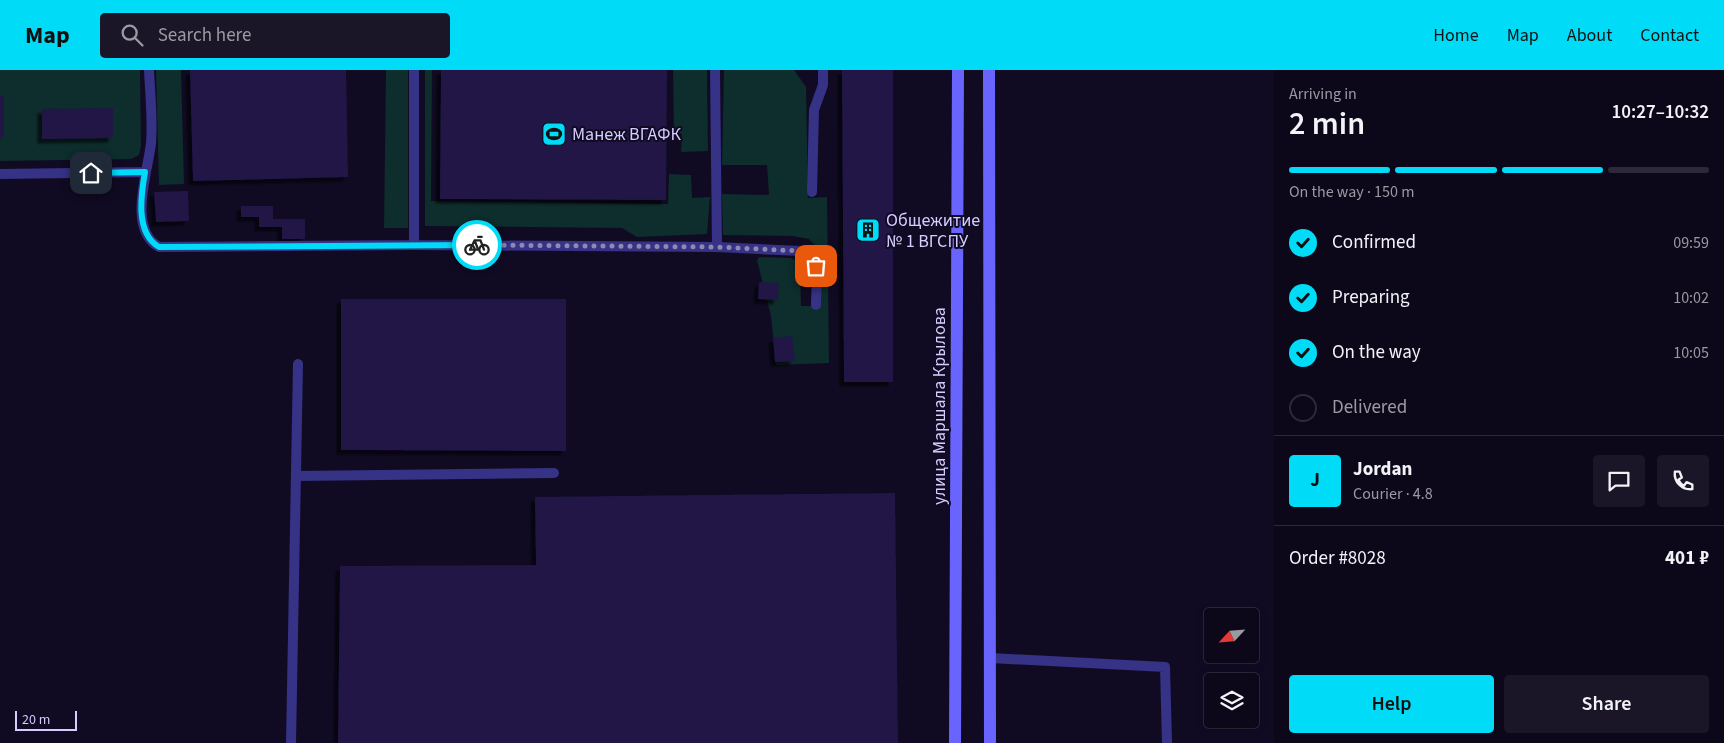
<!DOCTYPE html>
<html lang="en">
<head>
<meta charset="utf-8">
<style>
	body { margin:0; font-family:"Source Sans 3",sans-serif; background:#1a1627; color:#f1f3f6; height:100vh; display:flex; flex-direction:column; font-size:19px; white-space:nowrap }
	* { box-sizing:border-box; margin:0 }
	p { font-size:16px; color:#9a9aa2 }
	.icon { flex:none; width:28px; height:28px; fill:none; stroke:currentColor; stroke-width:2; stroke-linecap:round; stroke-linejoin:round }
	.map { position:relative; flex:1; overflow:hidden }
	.side { display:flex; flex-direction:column; background:#0c081a; width:450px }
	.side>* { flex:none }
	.needle { width:32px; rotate:244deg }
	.buttons { position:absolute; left:1204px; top:538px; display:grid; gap:10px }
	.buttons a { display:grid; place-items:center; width:55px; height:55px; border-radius:5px; background:#0c081a; box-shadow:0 2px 8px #0003,0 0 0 1px #2c2939; font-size:25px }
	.scale { position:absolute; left:15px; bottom:12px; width:62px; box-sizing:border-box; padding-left:5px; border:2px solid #d4cdff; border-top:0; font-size:14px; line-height:18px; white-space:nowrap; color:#d4cdff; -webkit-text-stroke:4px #100b23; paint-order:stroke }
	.pin { position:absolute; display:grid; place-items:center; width:42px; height:42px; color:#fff; margin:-21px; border-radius:10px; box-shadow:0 2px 8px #0006 }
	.courier { position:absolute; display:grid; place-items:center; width:50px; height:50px; margin:-25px; border:4px solid #00dcf8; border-radius:50%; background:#fff; color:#222; box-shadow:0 1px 6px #0007 }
	.head em { font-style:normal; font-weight:600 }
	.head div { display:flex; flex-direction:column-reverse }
	.head { display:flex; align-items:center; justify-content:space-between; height:85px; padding:0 15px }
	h1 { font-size:32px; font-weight:600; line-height:38px }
	.bar { display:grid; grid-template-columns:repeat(4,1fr); gap:8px 5px; align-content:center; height:60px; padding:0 15px }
	.bar i { height:6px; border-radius:4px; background:#2c2939 }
	.bar .active { background:#00dcf8 }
	.bar p { grid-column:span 4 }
	.line { display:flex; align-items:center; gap:12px; padding:0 15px; border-top:1px solid #2c2939 }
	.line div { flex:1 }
	.round { display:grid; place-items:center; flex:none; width:52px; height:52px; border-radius:5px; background:#1a1627 }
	ol { padding:0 15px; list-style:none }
	li { display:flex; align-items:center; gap:15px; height:55px }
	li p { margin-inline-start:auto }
	li .icon { padding:5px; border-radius:50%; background:#00dcf8; color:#111; stroke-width:4 }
	li:last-child { color:#9a9aa2 }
	li i { width:28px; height:28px; border:2px solid #2c2939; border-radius:50% }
	.cta { display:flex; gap:10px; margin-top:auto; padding:10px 15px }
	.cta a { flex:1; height:58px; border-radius:5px; background:#00dcf8; color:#111; font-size:20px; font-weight:600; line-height:58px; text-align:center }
	.cta a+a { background:#1a1627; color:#f1f3f6 }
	header { display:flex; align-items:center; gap:30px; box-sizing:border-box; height:70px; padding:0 25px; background:#00dcf8; color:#111 }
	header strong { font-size:24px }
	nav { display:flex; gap:28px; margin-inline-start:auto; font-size:18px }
	.search { width:350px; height:45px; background:#1a1627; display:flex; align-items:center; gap:12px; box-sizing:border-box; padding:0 18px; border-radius:5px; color:#9a9aa2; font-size:19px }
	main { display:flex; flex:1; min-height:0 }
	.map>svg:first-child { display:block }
	.green { fill:#0e2d2d }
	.building { fill:#201646; filter:url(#shadow) }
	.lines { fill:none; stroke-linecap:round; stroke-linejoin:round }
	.service { stroke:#363286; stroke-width:10 }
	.secondary { stroke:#6a64ff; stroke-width:12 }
	.done { stroke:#8f89b2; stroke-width:5; stroke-dasharray:0 9 }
	.route { stroke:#00dcf8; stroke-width:6 }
	.labels { text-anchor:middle; stroke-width:4; stroke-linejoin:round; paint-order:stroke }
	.poi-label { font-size:18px; fill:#d4cdff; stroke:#100b23; text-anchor:start }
	.street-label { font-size:18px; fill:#d4cdff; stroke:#100b23 }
</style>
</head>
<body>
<header>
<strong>Map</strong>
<div class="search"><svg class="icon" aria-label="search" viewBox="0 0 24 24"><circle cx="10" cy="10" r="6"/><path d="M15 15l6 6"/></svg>Search here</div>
<nav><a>Home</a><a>Map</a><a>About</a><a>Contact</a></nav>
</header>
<main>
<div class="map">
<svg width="1274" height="673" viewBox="0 0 1274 673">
	<defs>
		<filter id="shadow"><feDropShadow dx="-4.5" dy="4.5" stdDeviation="1" flood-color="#0009"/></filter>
	</defs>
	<rect width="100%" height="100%" fill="#100b23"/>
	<path class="green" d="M0,0H140L141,76L139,85L131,89L0,91Z
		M156,0H181L184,114L159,115Z
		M386,0H408V158H384Z
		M425,0H432L431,131L668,134L669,104L691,105L692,128L710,127L707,164L637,167L622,158L425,156Z
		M673,0H707L708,81L681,82L682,64L674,62Z
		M724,0H794L806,17L808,128L827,127L829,293L776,295L771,246L757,190L759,187L790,188L797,191L800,199L801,236H819L816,177L809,169L792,166L723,165L722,124L769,125L767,95H722Z"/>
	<path class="building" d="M190,0H346L348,107L193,111Z
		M441,0H667L666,130L440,129Z
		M842,0H893V312H844Z
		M0,26H4V67H0Z
		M113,38V68L42,69V39Z
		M188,121L189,151L156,152L154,122Z
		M241,136H273V149H305V169H282V157H259V147H241Z
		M759,212L779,213L778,230L758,229Z
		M341,229H566V381L341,380Z
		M792,266L795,291L775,292L773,268Z
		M895,423L898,673H338L340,496L536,495L535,427Z"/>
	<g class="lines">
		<path class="service" d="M149,0C150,24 153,49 151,73C148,102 127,159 159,177L414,175L717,177L801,181C822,197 816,211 816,235
			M414,0V175
			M715,0L717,177
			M0,104L145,102
			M812,122L814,40L823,15V0
			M296,406L554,403
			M990,588L1165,597L1167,673
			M291,673L298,294"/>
		<path class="secondary" d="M989,0L990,673
			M955,673L958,0"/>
	</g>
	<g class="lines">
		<path class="done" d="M477,175L717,177L801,181L810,188L816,196"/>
		<path class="route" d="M91,103L145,102C141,125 135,163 159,177L477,175"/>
	</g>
	<defs>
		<g id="stadium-square" transform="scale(1.25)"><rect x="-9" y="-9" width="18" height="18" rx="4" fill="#00dcf8" stroke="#100b23"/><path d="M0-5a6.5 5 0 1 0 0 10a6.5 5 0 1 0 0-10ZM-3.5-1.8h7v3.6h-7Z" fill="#111"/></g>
		<g id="building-square" transform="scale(1.25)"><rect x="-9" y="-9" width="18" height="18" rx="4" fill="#00dcf8" stroke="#100b23"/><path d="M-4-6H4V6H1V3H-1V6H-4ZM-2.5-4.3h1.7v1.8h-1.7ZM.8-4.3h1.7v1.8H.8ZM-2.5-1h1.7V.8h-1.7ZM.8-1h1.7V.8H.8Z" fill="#111"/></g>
	</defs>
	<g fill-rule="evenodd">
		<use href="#stadium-square" x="554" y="64"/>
		<use href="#building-square" x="868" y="160"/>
	</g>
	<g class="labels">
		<g class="poi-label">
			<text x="572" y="70">Манеж ВГАФК</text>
			<text x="886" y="156">Общежитие<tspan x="886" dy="21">№ 1 ВГСПУ</tspan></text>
		</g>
		<g class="street-label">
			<text transform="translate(939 336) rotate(-90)" y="6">улица Маршала Крылова</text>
		</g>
	</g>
</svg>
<div class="buttons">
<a><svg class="needle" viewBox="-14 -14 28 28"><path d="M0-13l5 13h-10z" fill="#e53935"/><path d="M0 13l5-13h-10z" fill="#9a9aa2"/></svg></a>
<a><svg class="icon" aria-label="layers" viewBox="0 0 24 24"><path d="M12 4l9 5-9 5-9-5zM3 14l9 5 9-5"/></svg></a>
</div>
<div class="scale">20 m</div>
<div class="pin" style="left:816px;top:196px;background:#ea580c"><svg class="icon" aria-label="bag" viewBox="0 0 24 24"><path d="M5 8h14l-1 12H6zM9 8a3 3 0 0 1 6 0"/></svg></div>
<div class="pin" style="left:91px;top:103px;background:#1f2937"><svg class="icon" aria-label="home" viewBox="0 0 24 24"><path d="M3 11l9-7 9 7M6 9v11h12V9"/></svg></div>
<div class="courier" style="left:477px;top:175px"><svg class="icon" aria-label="bike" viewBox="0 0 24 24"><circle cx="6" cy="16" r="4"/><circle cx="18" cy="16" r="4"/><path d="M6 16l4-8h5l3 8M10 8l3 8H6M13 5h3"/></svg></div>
</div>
<section class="side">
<div class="head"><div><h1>2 min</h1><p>Arriving in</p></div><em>10:27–10:32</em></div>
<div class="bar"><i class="active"></i><i class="active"></i><i class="active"></i><i></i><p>On the way · 150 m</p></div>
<ol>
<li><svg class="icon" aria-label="check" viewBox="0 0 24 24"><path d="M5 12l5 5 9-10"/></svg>Confirmed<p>09:59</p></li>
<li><svg class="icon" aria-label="check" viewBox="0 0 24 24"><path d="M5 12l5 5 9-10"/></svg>Preparing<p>10:02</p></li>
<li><svg class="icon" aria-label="check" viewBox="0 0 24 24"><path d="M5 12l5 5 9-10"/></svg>On the way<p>10:05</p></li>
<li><i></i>Delivered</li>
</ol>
<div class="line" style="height:90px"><b class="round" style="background:#00dcf8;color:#111">J</b><div><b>Jordan</b><p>Courier · 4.8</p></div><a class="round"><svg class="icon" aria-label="chat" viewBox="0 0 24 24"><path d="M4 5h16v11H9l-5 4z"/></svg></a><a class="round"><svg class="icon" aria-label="phone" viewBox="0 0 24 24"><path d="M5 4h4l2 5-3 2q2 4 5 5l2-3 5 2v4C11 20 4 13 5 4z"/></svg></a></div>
<div class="line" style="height:65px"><div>Order #8028</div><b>401 ₽</b></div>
<div class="cta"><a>Help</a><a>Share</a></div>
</section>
</main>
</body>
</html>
